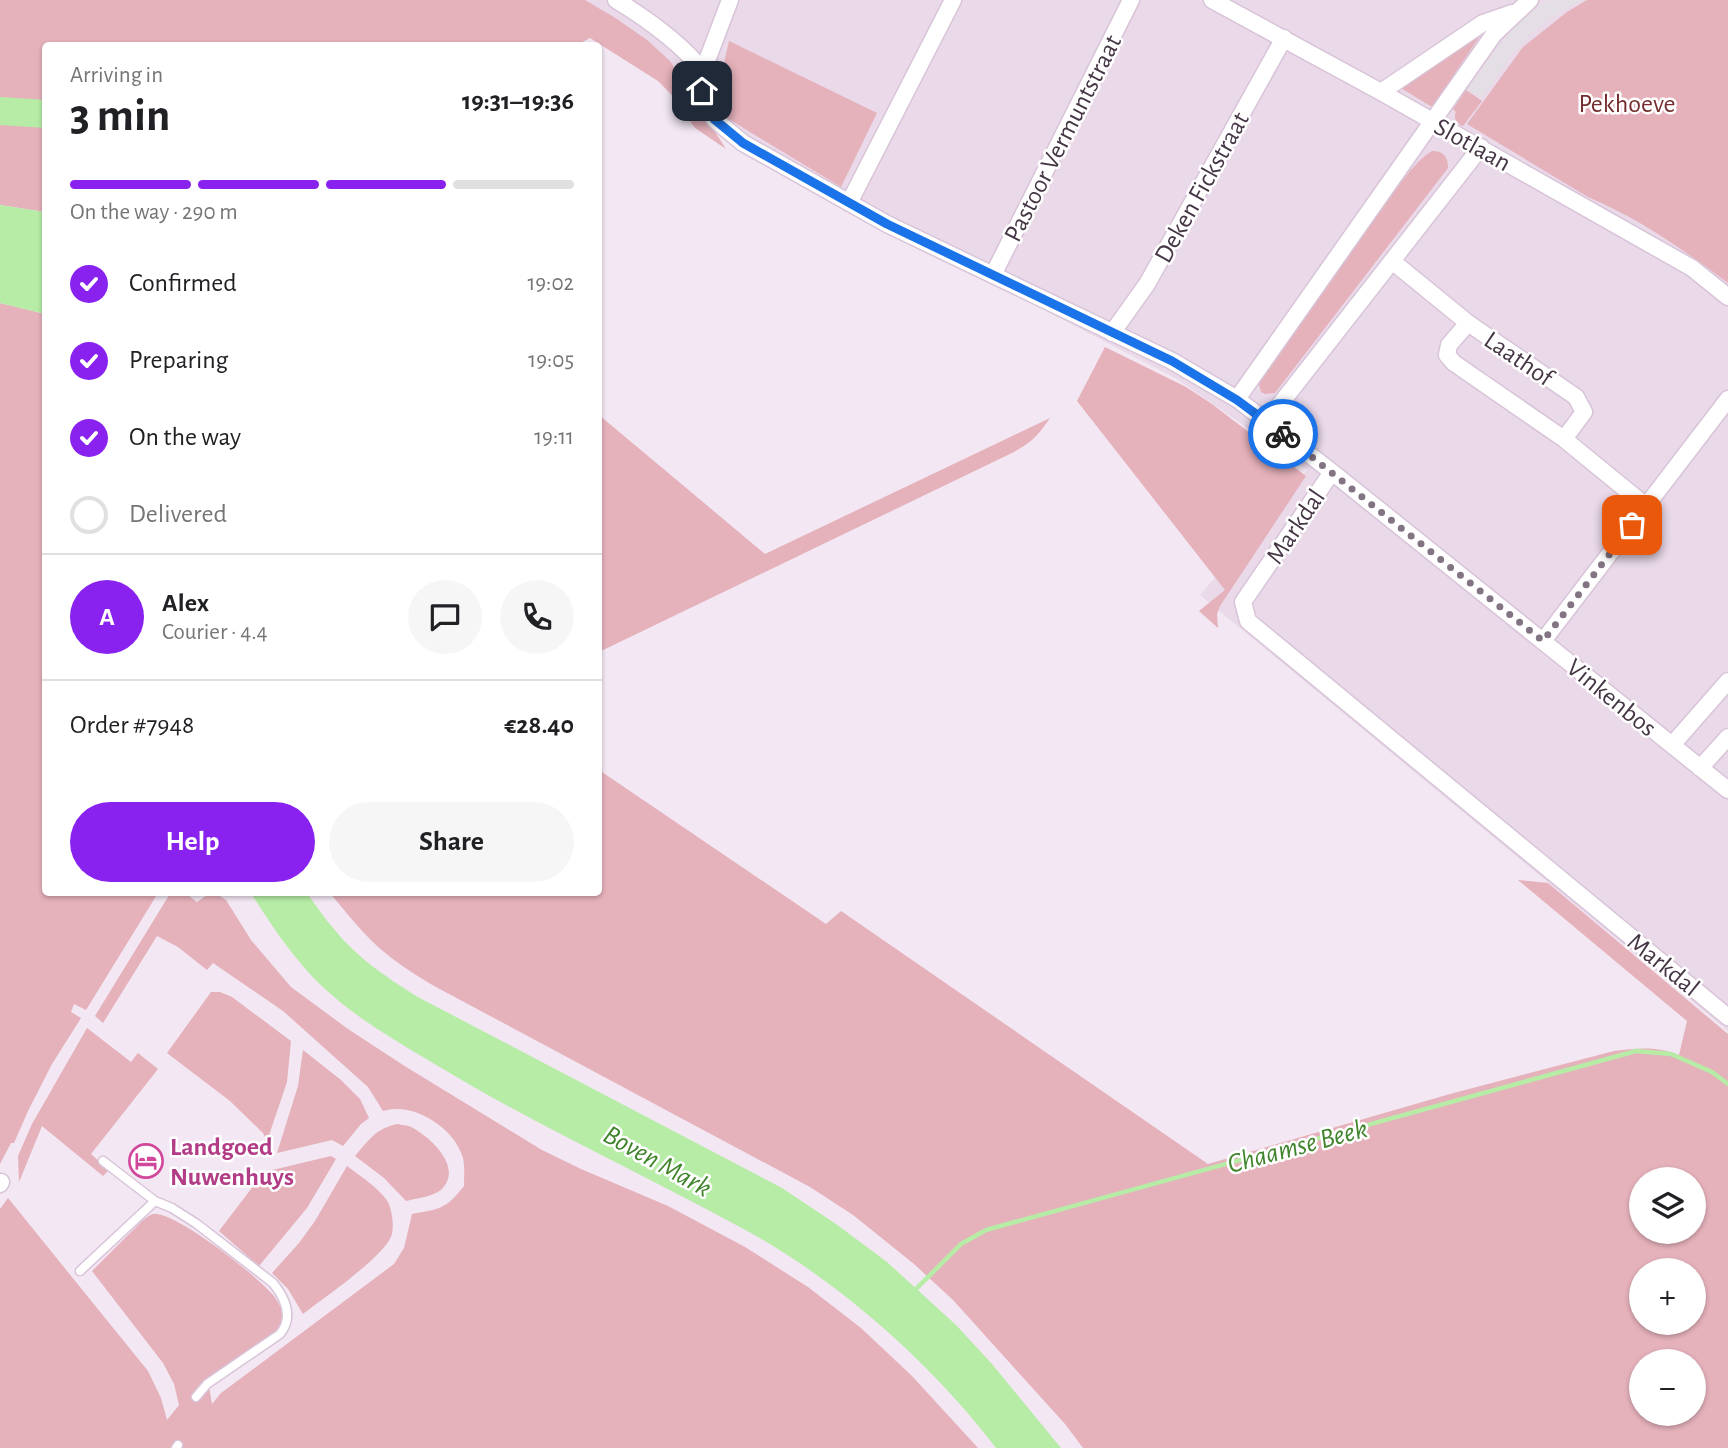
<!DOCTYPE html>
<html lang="en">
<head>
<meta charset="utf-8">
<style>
	body { margin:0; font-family:"Alegreya Sans",sans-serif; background:#f6f6f6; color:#202124; height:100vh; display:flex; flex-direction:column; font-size:26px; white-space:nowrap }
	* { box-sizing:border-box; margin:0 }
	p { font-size:23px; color:#757577 }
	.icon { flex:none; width:38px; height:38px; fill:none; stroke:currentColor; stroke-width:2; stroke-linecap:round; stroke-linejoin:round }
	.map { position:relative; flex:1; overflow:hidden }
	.sheet { position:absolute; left:42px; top:42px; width:560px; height:854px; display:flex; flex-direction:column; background:#fff; border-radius:7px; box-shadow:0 2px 5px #0004 }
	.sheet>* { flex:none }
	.fabs { position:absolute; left:1629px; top:1167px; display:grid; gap:14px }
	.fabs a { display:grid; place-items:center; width:77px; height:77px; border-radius:50%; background:#fff; box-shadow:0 2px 5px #0004; font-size:35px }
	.pin { position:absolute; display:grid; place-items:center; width:60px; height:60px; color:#fff; margin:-30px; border-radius:14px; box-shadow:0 4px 10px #0006 }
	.courier { position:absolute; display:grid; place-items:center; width:70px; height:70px; margin:-35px; border:5px solid #1a73e8; border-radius:50%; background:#fff; color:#222; box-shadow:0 2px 9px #0007 }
	.overview em { font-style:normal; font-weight:600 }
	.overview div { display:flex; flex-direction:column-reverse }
	.overview { display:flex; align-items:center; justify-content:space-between; height:119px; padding:0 28px }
	h1 { font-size:46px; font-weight:600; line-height:52px }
	.bar { display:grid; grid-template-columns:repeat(4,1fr); gap:10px 7px; align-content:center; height:84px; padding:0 28px }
	.bar i { height:9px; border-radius:5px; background:#e0e0e0 }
	.bar .active { background:#8a22ef }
	.bar p { grid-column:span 4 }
	.line { display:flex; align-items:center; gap:18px; padding:0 28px; border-top:2px solid #e0e0e0 }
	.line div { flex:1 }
	.round { display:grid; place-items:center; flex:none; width:74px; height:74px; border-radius:37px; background:#f6f6f6 }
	ol { padding:0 28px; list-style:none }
	li { display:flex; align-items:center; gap:21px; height:77px }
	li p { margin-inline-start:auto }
	li .icon { padding:7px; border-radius:50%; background:#8a22ef; color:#fff; stroke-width:4 }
	li:last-child { color:#757577 }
	li i { width:38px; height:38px; border:4px solid #e0e0e0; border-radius:50% }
	.primary-button { display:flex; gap:14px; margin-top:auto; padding:14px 28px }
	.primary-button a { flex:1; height:80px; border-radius:42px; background:#8a22ef; color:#fff; font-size:28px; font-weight:600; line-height:80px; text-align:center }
	.primary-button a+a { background:#f6f6f6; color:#202124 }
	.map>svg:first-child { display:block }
	.residential { fill:#ead9e9 }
	.green { fill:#e5b1bb; fill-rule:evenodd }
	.parking { fill:#e3dfe4 }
	.water { fill:#b6eca6 }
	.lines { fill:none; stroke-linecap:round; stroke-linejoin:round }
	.stream { stroke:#b6eca6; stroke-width:4.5 }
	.river { stroke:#b6eca6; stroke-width:28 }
	.lane-casing { stroke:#d8c4d8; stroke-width:11 }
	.street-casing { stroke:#d8c4d8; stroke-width:19 }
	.lane { stroke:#fff; stroke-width:8 }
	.street { stroke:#fff; stroke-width:16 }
	.done { stroke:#827482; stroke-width:7; stroke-dasharray:0 12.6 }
	.route { stroke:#1a73e8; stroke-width:9 }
	.labels { text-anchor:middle; stroke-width:5; stroke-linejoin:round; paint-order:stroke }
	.park-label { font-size:26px; fill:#742c2e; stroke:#fff }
	.street-label { font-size:26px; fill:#453645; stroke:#fff }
	.hotel-label { font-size:26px; font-weight:bold; fill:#b23c85; stroke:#fff; text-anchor:start }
	.water-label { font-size:28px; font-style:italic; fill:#40842c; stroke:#fff }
</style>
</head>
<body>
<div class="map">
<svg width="1728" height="1448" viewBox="0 0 1728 1448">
	<rect width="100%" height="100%" fill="#f2e7f2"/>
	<path class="residential" d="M577,0H1728V1031L1200,595L1308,470L1177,379L741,153L672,71Z"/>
	<path class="green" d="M0,0H585L617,19L647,40L670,61L726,149L695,128L670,93L658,81L590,38L575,46H46L45,212L0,205Z
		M1587,0H1728V283C1684,250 1638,218 1588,197L1467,124L1523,47L1567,12Z
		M1480,36L1432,107L1399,87Z
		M729,41L877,113L841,187L722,115L716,99Z
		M1466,90L1482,101L1463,126C1457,124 1453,119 1456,112L1453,109Z
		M1432,151C1444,151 1448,157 1448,168L1275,393L1265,394L1261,392L1258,381C1298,324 1339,267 1380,211C1395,192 1412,163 1432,151Z
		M0,303L45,314L46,892L158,893L86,1010L74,1004L71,1012L81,1018L52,1064L28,1111L14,1143H11L0,1164Z
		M1105,347L1186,387L1212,404L1306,476L1220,606L1217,614L1218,628L1199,611L1225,590L1077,401Z
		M599,415L765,554L1050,418C1037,437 1032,442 1012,453L599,652Z
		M599,770L826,924L841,911L1208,1164L1450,1094L1614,1051C1637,1048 1657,1046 1679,1055L1687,1021L1518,880L1548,883L1728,1034V1448H1083L1065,1424L953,1300L914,1264L853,1215L810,1187L436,987C415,975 395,962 377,946C360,930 345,911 330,893L598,892ZM1642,1180H1694V1232H1642ZM1642,1270H1694V1323H1642ZM1642,1362H1694V1414H1642Z
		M171,892L185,893L197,902L210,893H215L226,900L251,940L291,987L348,1029L403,1065L542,1150L581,1169L668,1206L745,1247L808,1287L861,1328L912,1376L978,1448H0V1209L8,1198L148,1371L161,1398L167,1420L179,1405L174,1384L163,1363L92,1271L143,1220C148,1217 151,1213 157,1214C182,1217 256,1275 273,1295C280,1303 283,1314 287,1324L209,1386L212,1404L221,1393L394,1264L404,1248L412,1214C440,1209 446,1209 464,1186C464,1177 465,1167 463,1158C455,1128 413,1101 383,1111L368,1087L283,1011L213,963L207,970L178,947L157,936L103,1023L95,1016Z
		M211,992H220L232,997L291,1041L287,1082L267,1141L263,1133L230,1101L167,1053Z
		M87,1028L131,1062L138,1053L158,1069L91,1154L109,1170L103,1176L42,1126L19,1182L18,1156L32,1124Z
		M303,1050L341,1080L360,1099L369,1118L361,1124L343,1146L332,1140L277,1153L298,1086Z
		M397,1124C402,1125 408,1125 413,1128C431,1138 463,1167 442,1189C433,1197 417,1198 406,1201L384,1178L355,1156C369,1140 375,1129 397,1124Z
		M331,1156L336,1159L307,1208L259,1266L219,1231L264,1172Z
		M347,1166C360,1176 379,1188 388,1202C392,1210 394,1225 392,1234C387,1255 322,1299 303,1314L288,1289L272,1273L299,1243L315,1221Z"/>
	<path class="parking" d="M1549,0H1581L1549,19L1527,37L1513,53L1481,98L1468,88L1498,47L1517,25L1540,5Z"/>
	<path class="water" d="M0,205L45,212V314L0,303Z
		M251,893H307C316,905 324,918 334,929C356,957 386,977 416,996L782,1188L836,1224L887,1262L956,1325L992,1364L1061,1448H996C933,1365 842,1284 751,1233C647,1176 539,1127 438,1066C393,1039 346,1013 310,974C287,949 268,920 251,893Z"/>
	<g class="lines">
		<path class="stream" d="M913,1292L961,1244L986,1230L1636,1051L1671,1054L1712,1072L1728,1084"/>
		<path class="river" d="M0,111L46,114"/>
		<g class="lane-casing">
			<path id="lane" d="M103,1161L155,1201L172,1208L197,1224L273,1283C285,1298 294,1317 280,1334L207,1384L196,1397
				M80,1271L155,1201
				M176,1448L178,1445"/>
		</g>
		<g class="street-casing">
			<path id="street" d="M616,0C647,19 680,42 703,71V91L714,119L743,143L887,224L1172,361L1237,399L1332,472L1728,790
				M1212,0L1381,92L1692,268L1728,297
				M703,71L730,0
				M1381,92L1483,23L1512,13
				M849,203L953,0
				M1392,261L1468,323
				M993,275L1131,0
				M1112,333L1147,284L1284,38
				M1237,399L1494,34L1530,0
				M1267,421L1481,147
				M1564,439L1584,412L1576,397L1468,323L1449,345L1447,355L1454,363L1564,439L1646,506
				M1332,472L1243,602L1248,621L1728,1017
				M1543,641L1728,399
				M1672,745L1728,681
				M1700,768L1728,737
				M0,1184L1,1182"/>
		</g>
		<use href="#lane" class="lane"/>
		<use href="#street" class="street"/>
	</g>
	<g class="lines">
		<path class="done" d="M1283,434L1543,641L1632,525"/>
		<path class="route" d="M702,91L714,119L743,143L887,224L1172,361L1237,400L1283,434"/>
	</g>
	<defs>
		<g id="hotel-ring" transform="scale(1.75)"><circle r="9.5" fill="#fff" stroke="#d1479c" stroke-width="1.5"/><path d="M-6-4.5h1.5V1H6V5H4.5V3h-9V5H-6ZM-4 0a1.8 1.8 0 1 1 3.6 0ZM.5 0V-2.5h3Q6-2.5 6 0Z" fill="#d1479c"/></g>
	</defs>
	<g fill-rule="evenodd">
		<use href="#hotel-ring" x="146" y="1161"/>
	</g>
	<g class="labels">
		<g class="park-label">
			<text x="1627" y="112">Pekhoeve</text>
		</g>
		<g class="street-label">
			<text transform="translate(1062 138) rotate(-63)" y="9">Pastoor Vermuntstraat</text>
			<text transform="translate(1473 144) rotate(29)" y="9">Slotlaan</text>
			<text transform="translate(1201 187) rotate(-61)" y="9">Deken Fickstraat</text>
			<text transform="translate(1519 358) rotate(34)" y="9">Laathof</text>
			<text transform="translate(1295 526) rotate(-56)" y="9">Markdal</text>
			<text transform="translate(1612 697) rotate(39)" y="9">Vinkenbos</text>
			<text transform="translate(1664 964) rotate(39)" y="9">Markdal</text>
		</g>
		<g class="hotel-label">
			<text x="170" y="1155">Landgoed<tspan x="170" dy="30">Nuwenhuys</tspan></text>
		</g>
		<g class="water-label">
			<text transform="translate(1297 1145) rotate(-15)" y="10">Chaamse Beek</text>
			<text transform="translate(658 1160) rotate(29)" y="10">Boven Mark</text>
		</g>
	</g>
</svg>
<div class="fabs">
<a><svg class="icon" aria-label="layers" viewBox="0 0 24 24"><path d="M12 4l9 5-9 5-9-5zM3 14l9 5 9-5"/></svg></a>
<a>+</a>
<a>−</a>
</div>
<div class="pin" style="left:1632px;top:525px;background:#ea580c"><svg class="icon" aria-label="bag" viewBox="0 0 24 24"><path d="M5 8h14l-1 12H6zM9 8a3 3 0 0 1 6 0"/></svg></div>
<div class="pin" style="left:702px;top:91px;background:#1f2937"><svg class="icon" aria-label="home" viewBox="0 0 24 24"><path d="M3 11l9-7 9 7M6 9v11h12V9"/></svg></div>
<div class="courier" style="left:1283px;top:434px"><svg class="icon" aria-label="bike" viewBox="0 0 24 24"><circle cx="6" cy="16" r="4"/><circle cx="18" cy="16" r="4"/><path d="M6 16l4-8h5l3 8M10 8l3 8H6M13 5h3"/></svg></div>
<section class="sheet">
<div class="overview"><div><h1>3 min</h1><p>Arriving in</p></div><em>19:31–19:36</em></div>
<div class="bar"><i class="active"></i><i class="active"></i><i class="active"></i><i></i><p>On the way · 290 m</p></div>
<ol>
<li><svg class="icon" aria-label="check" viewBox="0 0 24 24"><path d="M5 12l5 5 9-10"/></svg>Confirmed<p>19:02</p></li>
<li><svg class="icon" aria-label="check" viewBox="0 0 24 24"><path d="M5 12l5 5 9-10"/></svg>Preparing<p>19:05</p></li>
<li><svg class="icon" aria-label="check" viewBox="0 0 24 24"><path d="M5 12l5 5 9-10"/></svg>On the way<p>19:11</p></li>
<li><i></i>Delivered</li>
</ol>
<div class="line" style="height:126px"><b class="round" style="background:#8a22ef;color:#fff">A</b><div><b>Alex</b><p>Courier · 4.4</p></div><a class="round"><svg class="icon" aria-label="chat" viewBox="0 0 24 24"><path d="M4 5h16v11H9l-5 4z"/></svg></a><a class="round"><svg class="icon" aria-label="phone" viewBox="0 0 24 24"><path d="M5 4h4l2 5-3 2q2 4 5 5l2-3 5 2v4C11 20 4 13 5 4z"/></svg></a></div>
<div class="line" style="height:91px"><div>Order #7948</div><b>€28.40</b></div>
<div class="primary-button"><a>Help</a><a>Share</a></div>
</section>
</div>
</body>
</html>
